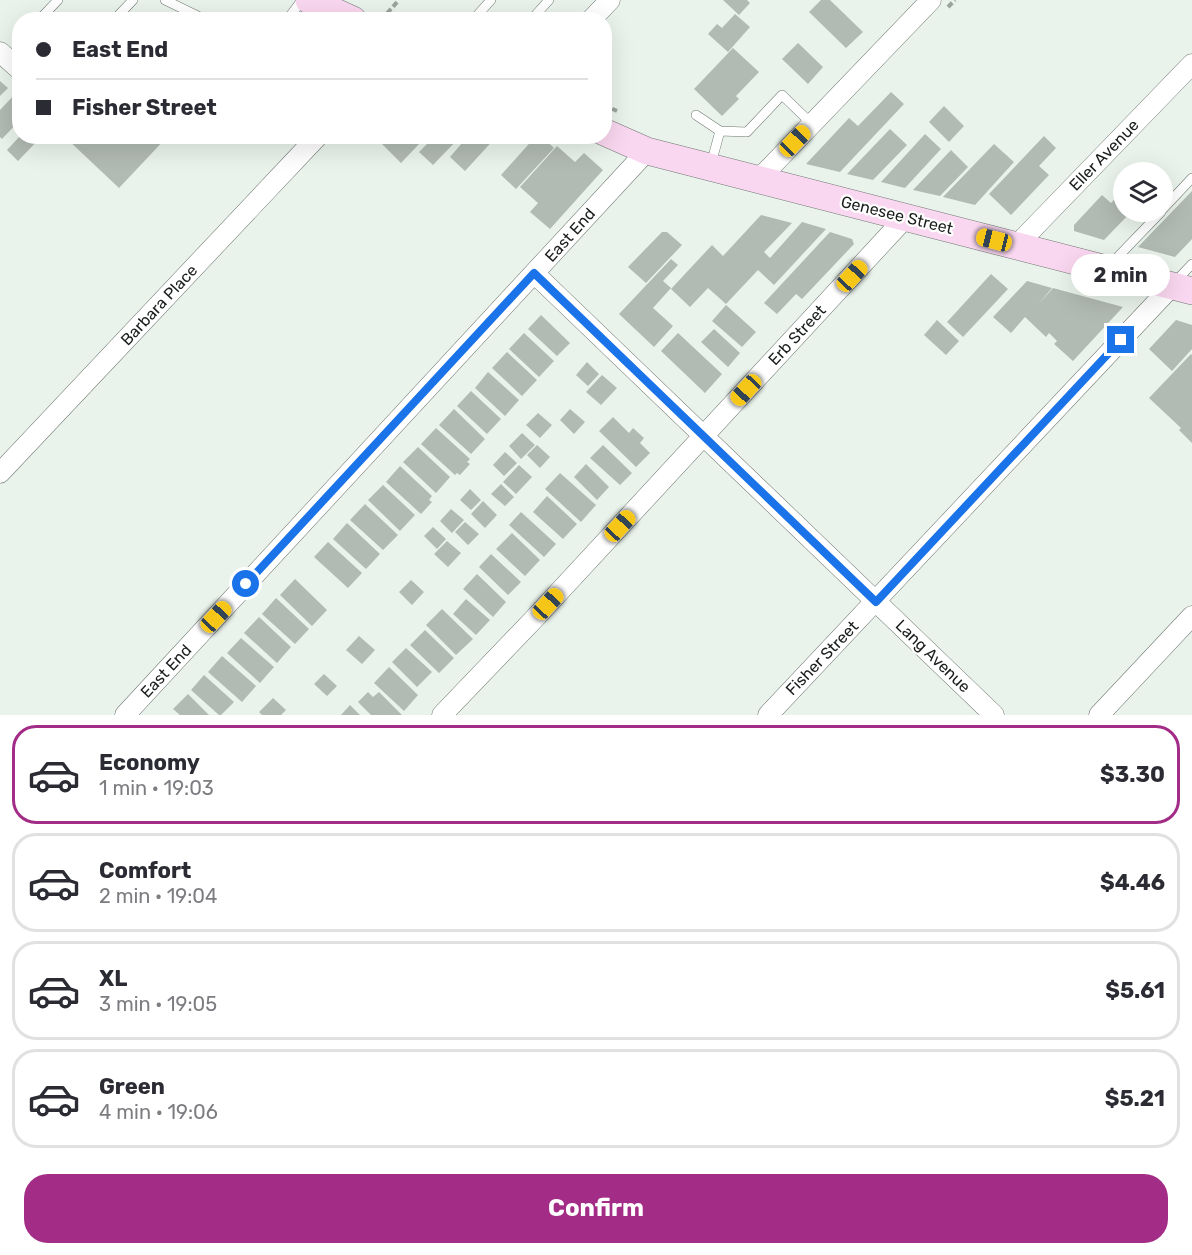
<!DOCTYPE html>
<html lang="en">
<head>
<meta charset="utf-8">
<style>
  body { margin:0; font-family:Rubik,sans-serif; background:#f2f2f3; color:#2b2b33; height:100vh; display:flex; flex-direction:column; font-size:22px; white-space:nowrap }
  * { box-sizing:border-box; margin:0 }
  p { font-size:20px; color:#7c7c81 }
  .icon { flex:none; width:33px; height:33px; fill:none; stroke:currentColor; stroke-width:2; stroke-linecap:round; stroke-linejoin:round }
  .map { position:relative; height:715px; overflow:hidden }
  .details { display:flex; flex-direction:column; background:#fff; flex:1 }
  .details>* { flex:none }
  .banner { position:absolute; left:12px; top:12px; width:600px; height:132px; border-radius:24px; box-shadow:0 6px 24px #0002; display:grid; align-content:center; height:132px; padding:0 24px; background:#fff }
  .buttons { position:absolute; left:1113px; top:162px; display:grid; gap:12px }
  .buttons a { display:grid; place-items:center; width:60px; height:60px; border-radius:50%; background:#fff; box-shadow:0 6px 24px #0002; font-size:30px }
  .end { position:absolute; width:27px; height:27px; margin:-14px; border:8px solid #1a73e8; background:#fff; box-shadow:0 0 0 3px #fff }
  .from { border-radius:50% }
  .bubble { position:absolute; height:42px; border-radius:21px; background:#fff; box-shadow:0 6px 24px #0002; font-size:20px; font-weight:700; line-height:42px; text-align:center }
  .car { position:absolute; width:18px; height:36px; margin:-18px -9px; border-radius:8px; box-shadow:0 0 4px 2px #0007; background:linear-gradient(#f5c518 24%,#345 0 40%,#f5c518 0 76%,#345 0 86%,#f5c518 0) }
  .banner b { display:flex; align-items:center; gap:21px; height:57px; font-size:22px }
  .banner b+b { border-top:2px solid #e1e1e2 }
  .banner i { width:15px; height:15px; background:#2b2b33 }
  ul { padding:10px 0 0; list-style:none }
  li { display:flex; align-items:center; gap:18px; height:99px; margin:0 12px 9px; padding:0 12px; border:3px solid #e1e1e2; border-radius:24px }
  li div { flex:1 }
  li b { display:block; font-size:22px }
  li em { font-style:normal; font-weight:700 }
  li.on { border-color:#a32d86 }
  li>.icon { width:54px; height:54px; stroke-width:1.5 }
  .cta { display:flex; gap:12px; margin-top:auto; padding:12px 24px }
  .cta a { flex:1; height:69px; border-radius:24px; background:#a32d86; color:#fff; font-size:24px; font-weight:700; line-height:69px; text-align:center }
  .map>svg:first-child { display:block }
  .building { fill:#b1bab3 }
  .lines { fill:none; stroke-linecap:round; stroke-linejoin:round }
  .lane-casing { stroke:#6f7771; stroke-width:10 }
  .street-casing { stroke:#6f7771; stroke-width:21 }
  .secondary-casing { stroke:#6f7771; stroke-width:28 }
  .path { stroke:#9ba39d; stroke-width:4; stroke-dasharray:6 3; stroke-linecap:butt }
  .lane { stroke:#fff; stroke-width:9 }
  .street { stroke:#fff; stroke-width:20 }
  .secondary { stroke:#fad7f0; stroke-width:27 }
  .route { stroke:#1a73e8; stroke-width:8 }
  .labels { text-anchor:middle; dominant-baseline:central; stroke-width:4.5; stroke-linejoin:round; paint-order:stroke }
  .street-label { font-size:16px; fill:#1a1e1b; stroke:#fff }
</style>
</head>
<body>
<div class="map">
<svg width="1192" height="715" viewBox="0 0 1192 715">
  <rect width="100%" height="100%" fill="#e9f3eb"/>
  <path class="building" d="M 723,0 L 747,0 L 750,3 L 739,15 Z
    M 821,0 L 830,0 L 863,32 L 846,48 L 809,12 Z
    M 735,14 L 750,27 L 728,52 L 708,34 L 717,24 L 722,28 Z
    M 798,43 L 823,67 L 808,84 L 782,59 Z
    M 733,48 L 759,72 L 736,96 L 739,99 L 722,116 L 694,89 Z
    M 0,81 L 8,88 L 0,96 Z
    M 891,92 L 904,104 L 840,172 L 806,164 L 849,118 L 858,126 Z
    M 15,94 L 20,98 L 20,120 L 2,139 L 0,137 L 0,110 Z
    M 944,106 L 964,126 L 949,142 L 929,122 Z
    M 890,129 L 907,145 L 873,180 L 847,174 Z
    M 925,134 L 941,149 L 905,188 L 881,182 Z
    M 20,136 L 42,136 L 18,161 L 7,150 Z
    M 68,136 L 168,136 L 119,188 L 66,138 Z
    M 374,136 L 412,136 L 420,143 L 401,163 Z
    M 435,136 L 461,136 L 433,165 L 419,152 Z
    M 468,136 L 497,136 L 465,171 L 450,157 Z
    M 536,136 L 541,136 L 554,148 L 516,189 L 501,175 Z
    M 1044,136 L 1056,148 L 1039,166 L 1049,175 L 1011,215 L 989,194 Z
    M 994,144 L 1014,162 L 975,205 L 943,197 Z
    M 557,146 L 575,162 L 584,153 L 603,170 L 550,229 L 530,212 L 538,203 L 520,187 Z
    M 951,150 L 968,167 L 940,196 L 913,190 Z
    M 1124,189 L 1124,212 L 1131,212 L 1104,240 L 1074,231 L 1074,225 L 1102,195 L 1111,203 Z
    M 1192,191 L 1192,239 L 1175,257 L 1138,247 Z
    M 761,215 L 792,223 L 764,252 L 770,258 L 802,222 L 826,229 L 774,285 L 758,270 L 726,304 L 708,288 L 690,307 L 671,289 L 712,245 L 723,256 Z
    M 662,232 L 667,232 L 682,245 L 646,283 L 628,267 Z
    M 830,232 L 852,239 L 854,244 L 802,299 L 796,294 L 777,314 L 764,303 Z
    M 671,259 L 678,265 L 663,281 L 671,288 L 653,308 L 673,326 L 654,347 L 619,314 Z
    M 991,274 L 1008,289 L 963,337 L 947,322 Z
    M 1027,281 L 1052,288 L 1037,306 L 1053,288 L 1123,307 L 1073,361 L 1054,344 L 1057,341 L 1049,333 L 1046,337 L 1025,317 L 1011,333 L 993,317 Z
    M 726,305 L 756,332 L 742,347 L 712,321 Z
    M 541,315 L 570,343 L 557,356 L 528,329 Z
    M 937,320 L 959,341 L 946,355 L 924,335 Z
    M 1176,320 L 1192,325 L 1192,349 L 1172,371 L 1149,349 Z
    M 714,329 L 740,353 L 728,367 L 701,342 Z
    M 524,333 L 554,361 L 539,377 L 509,349 Z
    M 678,333 L 722,374 L 705,393 L 661,351 Z
    M 507,352 L 537,380 L 522,396 L 492,368 Z
    M 1191,354 L 1192,355 L 1192,443 L 1179,430 L 1181,428 L 1149,398 Z
    M 587,362 L 599,374 L 588,386 L 576,375 Z
    M 488,372 L 519,400 L 505,416 L 475,388 Z
    M 602,375 L 617,388 L 601,405 L 586,392 Z
    M 471,391 L 501,419 L 487,434 L 457,406 Z
    M 454,409 L 485,439 L 471,454 L 439,425 Z
    M 570,409 L 585,422 L 574,434 L 560,420 Z
    M 538,413 L 552,425 L 540,438 L 526,425 Z
    M 613,417 L 629,433 L 633,428 L 644,438 L 640,443 L 650,453 L 636,467 L 599,431 Z
    M 436,428 L 470,459 L 467,462 L 470,464 L 460,475 L 457,473 L 455,475 L 421,444 Z
    M 522,433 L 535,445 L 521,459 L 509,446 Z
    M 537,445 L 550,457 L 540,468 L 527,455 Z
    M 603,445 L 632,473 L 620,485 L 590,458 Z
    M 418,447 L 450,477 L 436,493 L 403,462 Z
    M 505,452 L 517,463 L 504,476 L 493,465 Z
    M 586,464 L 609,487 L 597,500 L 574,477 Z
    M 519,465 L 532,477 L 516,494 L 503,482 Z
    M 400,466 L 432,496 L 429,500 L 432,502 L 421,514 L 386,482 Z
    M 560,473 L 596,505 L 581,522 L 545,489 Z
    M 501,484 L 514,497 L 505,506 L 491,494 Z
    M 383,485 L 415,515 L 400,531 L 368,500 Z
    M 470,489 L 481,500 L 471,510 L 460,500 Z
    M 547,496 L 577,524 L 563,539 L 533,512 Z
    M 483,501 L 497,515 L 485,528 L 471,514 Z
    M 365,504 L 398,535 L 383,550 L 350,520 Z
    M 451,509 L 464,520 L 452,533 L 440,521 Z
    M 521,512 L 556,544 L 544,557 L 509,525 Z
    M 465,522 L 479,534 L 468,545 L 455,532 Z
    M 347,523 L 380,554 L 366,569 L 333,539 Z
    M 433,527 L 446,539 L 437,549 L 424,536 Z
    M 512,533 L 540,560 L 525,576 L 496,549 Z
    M 447,541 L 461,553 L 448,567 L 434,554 Z
    M 328,542 L 362,573 L 348,588 L 314,557 Z
    M 491,554 L 521,582 L 508,595 L 479,567 Z
    M 477,574 L 506,602 L 493,617 L 463,589 Z
    M 295,579 L 327,610 L 312,626 L 280,595 Z
    M 411,580 L 424,592 L 412,605 L 399,592 Z
    M 276,598 L 309,629 L 295,644 L 262,614 Z
    M 466,599 L 490,620 L 476,635 L 453,614 Z
    M 442,609 L 473,639 L 456,655 L 426,625 Z
    M 259,617 L 291,647 L 277,663 L 244,633 Z
    M 425,630 L 454,658 L 439,673 L 410,645 Z
    M 359,636 L 375,650 L 362,664 L 346,650 Z
    M 241,638 L 274,667 L 260,683 L 227,653 Z
    M 406,648 L 432,672 L 417,687 L 392,662 Z
    M 222,656 L 256,686 L 242,702 L 208,672 Z
    M 389,667 L 418,695 L 404,711 L 374,683 Z
    M 324,674 L 337,686 L 327,696 L 314,684 Z
    M 204,675 L 234,702 L 221,715 L 219,715 L 191,690 Z
    M 368,692 L 373,697 L 379,692 L 402,715 L 371,715 L 358,702 Z
    M 188,694 L 209,715 L 180,715 L 173,709 Z
    M 273,698 L 286,710 L 281,715 L 262,715 L 259,712 Z
    M 350,705 L 360,715 L 341,715 Z"/>
  <g class="lines">
    <g class="lane-casing">
      <path id="lane" d="M 165,0 L 206,20
        M 39,20 L 58,0
        M 114,20 L 133,0
        M 287,20 L 302,0
        M 473,20 L 491,0
        M 531,20 L 549,0
        M 696,115 L 720,131 L 747,132 L 782,95 L 812,124
        M 711,164 L 720,131
        M 1162,210 L 1192,178
        M 1109,266 L 1161,212
        M 1175,282 L 1192,264"/>
    </g>
    <g class="street-casing">
      <path id="street" d="M 591,20 L 610,0
        M 0,52 L 20,70
        M 758,180 L 931,0
        M 1016,246 L 1192,64
        M 534,273 L 994,715
        M 0,473 L 318,136
        M 125,715 L 647,151
        M 442,715 L 534,619 L 906,217
        M 768,715 L 1172,286
        M 1099,715 L 1192,616"/>
    </g>
    <g class="secondary-casing">
      <path id="secondary" d="M 309,0 L 353,20
        M 604,132 L 647,151 L 1192,291"/>
    </g>
    <path class="path" d="M 948,7 L 955,0
      M 381,20 L 399,0
      M 604,105 L 617,111"/>
    <use href="#lane" class="lane"/>
    <use href="#street" class="street"/>
    <use href="#secondary" class="secondary"/>
  </g>
  <g class="lines">
    <path class="route" d="M 246,584 L 534,273 L 876,602 L 1121,340"/>
  </g>
  <g class="labels">
    <g class="street-label">
      <text transform="translate(1104 155) rotate(-46)">Eller Avenue</text>
      <text transform="translate(897 215) rotate(14)">Genesee Street</text>
      <text transform="translate(570 235) rotate(-48)">East End</text>
      <text transform="translate(159 305) rotate(-47)">Barbara Place</text>
      <text transform="translate(797 335) rotate(-47)">Erb Street</text>
      <text transform="translate(933 656) rotate(44)">Lang Avenue</text>
      <text transform="translate(822 658) rotate(-46)">Fisher Street</text>
      <text transform="translate(166 671) rotate(-47)">East End</text>
    </g>
  </g>
</svg>
<div class="buttons">
<a><svg class="icon" aria-label="layers" viewBox="0 0 24 24"><path d="M12 4l9 5-9 5-9-5zM3 14l9 5 9-5"/></svg></a>
</div>
<i class="end from" style="left:246px;top:584px"></i>
<i class="end" style="left:1121px;top:340px"></i>
<div class="bubble" style="left:1071px;top:254px;width:99px">2 min</div>
<i class="car" style="left:795px;top:141px;rotate:44deg"></i>
<i class="car" style="left:994px;top:240px;rotate:284deg"></i>
<i class="car" style="left:852px;top:276px;rotate:43deg"></i>
<i class="car" style="left:746px;top:390px;rotate:223deg"></i>
<i class="car" style="left:620px;top:526px;rotate:43deg"></i>
<i class="car" style="left:548px;top:604px;rotate:43deg"></i>
<i class="car" style="left:216px;top:617px;rotate:43deg"></i>
<div class="banner">
<b><i class="from"></i>East End</b>
<b><i></i>Fisher Street</b>
</div>
</div>
<section class="details">
<ul>
<li class="on"><svg class="icon" aria-label="car" viewBox="0 0 24 24"><path d="M5 17H2v-5l4-1 3-4h7l3 4 3 1v5h-3M9 17h6M6 11h13"/><circle cx="7" cy="17" r="2"/><circle cx="17" cy="17" r="2"/></svg><div><b>Economy</b><p>1 min · 19:03</p></div><em>$3.30</em></li>
<li><svg class="icon" aria-label="car" viewBox="0 0 24 24"><path d="M5 17H2v-5l4-1 3-4h7l3 4 3 1v5h-3M9 17h6M6 11h13"/><circle cx="7" cy="17" r="2"/><circle cx="17" cy="17" r="2"/></svg><div><b>Comfort</b><p>2 min · 19:04</p></div><em>$4.46</em></li>
<li><svg class="icon" aria-label="car" viewBox="0 0 24 24"><path d="M5 17H2v-5l4-1 3-4h7l3 4 3 1v5h-3M9 17h6M6 11h13"/><circle cx="7" cy="17" r="2"/><circle cx="17" cy="17" r="2"/></svg><div><b>XL</b><p>3 min · 19:05</p></div><em>$5.61</em></li>
<li><svg class="icon" aria-label="car" viewBox="0 0 24 24"><path d="M5 17H2v-5l4-1 3-4h7l3 4 3 1v5h-3M9 17h6M6 11h13"/><circle cx="7" cy="17" r="2"/><circle cx="17" cy="17" r="2"/></svg><div><b>Green</b><p>4 min · 19:06</p></div><em>$5.21</em></li>
</ul>
<div class="cta"><a>Confirm</a></div>
</section>
</body>
</html>
